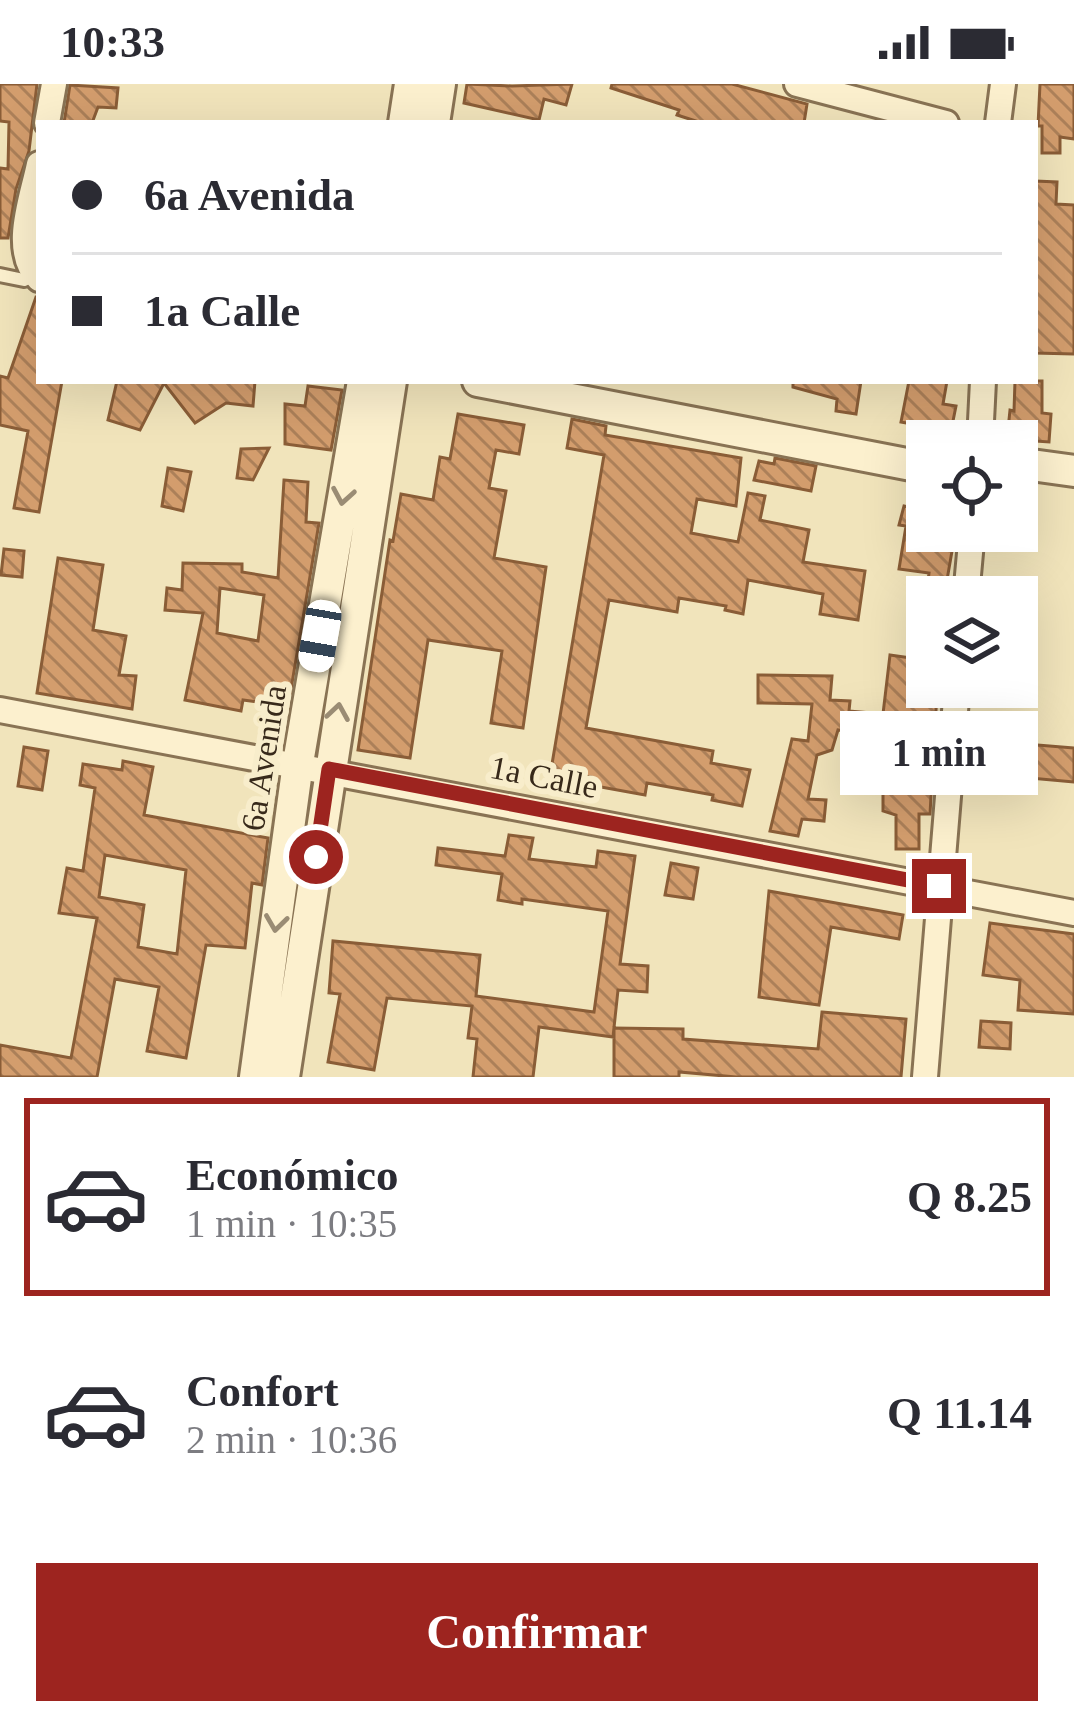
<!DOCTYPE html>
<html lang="es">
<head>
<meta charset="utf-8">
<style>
  body { margin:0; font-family:"Times New Roman",serif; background:#f2f2f3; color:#2b2b33; height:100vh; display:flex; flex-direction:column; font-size:45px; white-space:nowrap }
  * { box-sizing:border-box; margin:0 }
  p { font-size:39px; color:#7c7c81 }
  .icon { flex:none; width:66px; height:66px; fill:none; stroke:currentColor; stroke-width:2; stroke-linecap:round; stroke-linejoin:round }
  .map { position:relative; height:993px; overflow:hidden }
  .sheet { display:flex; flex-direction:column; background:#fff; flex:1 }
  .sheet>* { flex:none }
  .banner { position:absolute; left:36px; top:36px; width:1002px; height:264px; border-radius:0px; box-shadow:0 12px 48px #0002; display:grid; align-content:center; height:264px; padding:0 36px; background:#fff }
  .tools { position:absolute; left:906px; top:336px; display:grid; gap:24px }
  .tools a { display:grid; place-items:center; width:132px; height:132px; border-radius:0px; background:#fff; box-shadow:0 12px 48px #0002; font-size:60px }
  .end { position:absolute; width:54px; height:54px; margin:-27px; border:15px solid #9d241f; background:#fff; box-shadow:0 0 0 6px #fff }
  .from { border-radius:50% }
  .bubble { position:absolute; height:84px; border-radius:0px; background:#fff; box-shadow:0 12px 48px #0002; font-size:39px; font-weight:700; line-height:84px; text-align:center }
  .car { position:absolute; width:36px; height:72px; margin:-36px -18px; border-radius:15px; box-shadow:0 0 9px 3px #0007; background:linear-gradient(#fff 24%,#345 0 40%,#fff 0 76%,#345 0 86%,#fff 0) }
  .banner b { display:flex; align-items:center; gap:42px; height:114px; font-size:45px }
  .banner b+b { border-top:3px solid #e1e1e2 }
  .banner i { width:30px; height:30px; background:#2b2b33 }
  ul { padding:21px 0 0; list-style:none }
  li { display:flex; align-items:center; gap:36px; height:198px; margin:0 24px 18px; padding:0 12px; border:6px solid transparent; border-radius:0px }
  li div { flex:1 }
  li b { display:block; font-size:45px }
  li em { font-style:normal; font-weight:700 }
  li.selected { border-color:#9d241f }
  li>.icon { width:108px; height:108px; stroke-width:1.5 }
  .cta { display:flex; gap:24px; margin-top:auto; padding:24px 36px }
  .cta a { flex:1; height:138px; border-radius:0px; background:#9d241f; color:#fff; font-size:48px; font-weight:700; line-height:138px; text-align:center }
  .status { display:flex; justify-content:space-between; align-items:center; height:84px; padding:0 60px; background:#fff; direction:ltr }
  .status svg { height:33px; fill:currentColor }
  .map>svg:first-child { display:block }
  .building { fill:url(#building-back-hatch); stroke:#8a5d37; stroke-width:3; fill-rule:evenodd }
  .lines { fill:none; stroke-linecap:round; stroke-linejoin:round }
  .service-casing { stroke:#897354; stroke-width:18 }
  .minor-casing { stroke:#897354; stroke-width:30 }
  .tertiary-casing { stroke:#897354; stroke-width:36 }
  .service { stroke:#fcf0ce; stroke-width:12 }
  .minor { stroke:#fcf0ce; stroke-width:24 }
  .tertiary { stroke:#fcf0ce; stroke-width:30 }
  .oneway { stroke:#9a8c74 }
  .route { stroke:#9d241f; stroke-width:15 }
  .labels { text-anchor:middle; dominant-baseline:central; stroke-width:12; stroke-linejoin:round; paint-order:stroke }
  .street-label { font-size:33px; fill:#37291a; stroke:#f8edcb }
</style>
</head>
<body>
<div class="status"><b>10:33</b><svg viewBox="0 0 49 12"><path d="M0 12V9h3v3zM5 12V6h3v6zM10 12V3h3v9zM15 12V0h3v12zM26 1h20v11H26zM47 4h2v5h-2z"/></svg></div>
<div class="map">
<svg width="1074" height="993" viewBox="0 0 1074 993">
  <defs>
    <pattern id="building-back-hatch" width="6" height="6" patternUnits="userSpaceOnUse" patternTransform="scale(3)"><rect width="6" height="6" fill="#d39d6d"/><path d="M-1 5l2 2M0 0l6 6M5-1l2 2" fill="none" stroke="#ac8059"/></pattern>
  </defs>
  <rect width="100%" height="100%" fill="#f1e4bb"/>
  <path class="building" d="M 0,0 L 37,0 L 29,67 L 16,105 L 8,154 L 0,154 L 0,84 L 8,85 L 9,38 L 0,37 Z
    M 467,0 L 512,2 L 572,0 L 566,21 L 544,15 L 539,36 L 464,19 Z
    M 612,0 L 732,0 L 807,20 L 804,39 L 702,39 L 677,31 L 679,26 L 611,4 Z
    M 1040,0 L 1074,0 L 1074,55 L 1060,53 L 1060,69 L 1042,69 L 1042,42 L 1038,42 Z
    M 70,1 L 118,4 L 116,24 L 98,23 L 92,39 L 64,39 Z
    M 1035,97 L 1057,98 L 1056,120 L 1074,121 L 1074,270 L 1035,269 Z
    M 36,213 L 39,213 L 39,297 L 62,297 L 39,428 L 14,424 L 28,347 L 0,341 L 0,292 L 8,294 Z
    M 117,297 L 255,297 L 253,322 L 226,319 L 195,339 L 164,299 L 140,346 L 108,336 Z
    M 793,297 L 861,297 L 856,330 L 836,327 L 837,315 L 793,303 Z
    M 909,297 L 947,297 L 943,320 L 956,322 L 951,347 L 901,338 Z
    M 1015,297 L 1042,297 L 1042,329 L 1051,330 L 1049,358 L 1007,355 L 1010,326 L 1014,327 Z
    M 308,302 L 342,306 L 331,366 L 285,360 L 285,320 L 305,322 Z
    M 458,330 L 524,341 L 519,370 L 496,366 L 489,404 L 506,407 L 494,474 L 546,483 L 523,644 L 491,639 L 502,567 L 428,556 L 410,674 L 358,666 L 390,456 L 393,457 L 401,410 L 433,416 L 440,373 L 450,375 Z
    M 572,335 L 606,342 L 605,351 L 741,374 L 736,422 L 697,415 L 691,449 L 738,458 L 748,409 L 765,412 L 760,436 L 809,446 L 803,478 L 865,487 L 858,536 L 820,530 L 823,510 L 748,496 L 743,530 L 725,526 L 726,522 L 679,514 L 677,528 L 609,516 L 586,644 L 713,667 L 711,679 L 750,686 L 742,722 L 712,716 L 713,711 L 647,699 L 645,711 L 590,701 L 591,693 L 551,686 L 604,371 L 567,364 Z
    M 269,364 L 253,396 L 237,394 L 241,365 Z
    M 775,374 L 816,382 L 811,407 L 754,396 L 759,377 L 774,380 Z
    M 168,384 L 191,388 L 183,427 L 162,422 Z
    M 284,396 L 308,398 L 306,438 L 319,439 L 290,611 L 273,609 L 272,620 L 243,616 L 241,627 L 185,616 L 203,529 L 165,526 L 167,504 L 182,506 L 183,479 L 242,480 L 242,488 L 278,494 ZM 220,504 L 264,511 L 258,557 L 217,549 Z
    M 904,422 L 927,428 L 927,447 L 947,447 L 943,466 L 952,467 L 947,496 L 951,497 L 950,513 L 926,513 L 929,489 L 899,485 L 906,442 L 899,441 Z
    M 4,465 L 24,467 L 22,493 L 1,491 Z
    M 58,474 L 103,481 L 93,546 L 126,552 L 119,591 L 136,592 L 132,625 L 37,609 Z
    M 890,571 L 925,576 L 921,607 L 937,609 L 930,730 L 919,730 L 919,765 L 896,765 L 896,731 L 883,727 L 883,687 L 878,686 L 883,652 L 838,646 L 832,666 L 817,671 L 808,715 L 826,716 L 824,737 L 802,735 L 798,752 L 770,747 L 792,655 L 808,657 L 812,620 L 758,619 L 758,591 L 832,592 L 830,616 L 850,617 L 849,627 L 883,630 Z
    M 1001,658 L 1074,664 L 1074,698 L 998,691 Z
    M 24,663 L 48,667 L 42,706 L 18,702 Z
    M 123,677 L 153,683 L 144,731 L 268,754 L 262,801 L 252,799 L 245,864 L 206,861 L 186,974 L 147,967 L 159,903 L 115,895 L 97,993 L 0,993 L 0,961 L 71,974 L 97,834 L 59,829 L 67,784 L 83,787 L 95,704 L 80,701 L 83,680 L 122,686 ZM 105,771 L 186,786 L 177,870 L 138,863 L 144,821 L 99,813 Z
    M 509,751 L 533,754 L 529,775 L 596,783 L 598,767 L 635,772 L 620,880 L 648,882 L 647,908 L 618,906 L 613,953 L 539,943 L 533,993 L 473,993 L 477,955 L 468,954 L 472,922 L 387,914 L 374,986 L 328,978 L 340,910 L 329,909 L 333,857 L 480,871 L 476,912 L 594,928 L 608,827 L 522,815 L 522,820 L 498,816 L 502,790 L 436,781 L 438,764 L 505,772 Z
    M 671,779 L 698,784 L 693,815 L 665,811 Z
    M 769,807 L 903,831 L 899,855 L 831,843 L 819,921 L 759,913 Z
    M 990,839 L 1074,850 L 1074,930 L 1018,926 L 1020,896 L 983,891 Z
    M 822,928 L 906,935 L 901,993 L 736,993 L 679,988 L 679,993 L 614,993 L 614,944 L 683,945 L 683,955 L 818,965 Z
    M 981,937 L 1011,939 L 1010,965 L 979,963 Z"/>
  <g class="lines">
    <g class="service-casing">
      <path id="service" d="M 0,191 L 24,196 L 35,191"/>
    </g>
    <g class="minor-casing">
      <path id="minor" d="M 797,0 L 946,39
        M 47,39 L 54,0
        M 998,39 L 1003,0
        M 39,80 C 32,115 11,166 39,195
        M 980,357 L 983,297
        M 966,513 L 972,447
        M 0,626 L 1074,829
        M 925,993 L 957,603"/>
    </g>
    <g class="tertiary-casing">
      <path id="tertiary" d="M 404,39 L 410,0
        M 434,39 L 440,0
        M 478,297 L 927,384
        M 1017,379 L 1074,387
        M 255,993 L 298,679 L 363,297
        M 284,993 L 391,297"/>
    </g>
    <use href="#service" class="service"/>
    <use href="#minor" class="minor"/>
    <use href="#tertiary" class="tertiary"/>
  </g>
  <defs><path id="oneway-chevron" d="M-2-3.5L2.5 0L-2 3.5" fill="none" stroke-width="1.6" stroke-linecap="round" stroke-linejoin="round" transform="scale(3)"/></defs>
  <g class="oneway">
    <use href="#oneway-chevron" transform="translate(343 412) rotate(100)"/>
    <use href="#oneway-chevron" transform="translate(338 628) rotate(-81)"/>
    <use href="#oneway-chevron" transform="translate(276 839) rotate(98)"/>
  </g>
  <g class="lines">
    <path class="route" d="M 316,773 L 329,685 L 939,802"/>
  </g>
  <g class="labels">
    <g class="street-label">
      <text transform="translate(264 674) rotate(-81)">6a Avenida</text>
      <text transform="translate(544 693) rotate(11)">1a Calle</text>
    </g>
  </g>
</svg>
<div class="tools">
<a><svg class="icon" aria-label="locate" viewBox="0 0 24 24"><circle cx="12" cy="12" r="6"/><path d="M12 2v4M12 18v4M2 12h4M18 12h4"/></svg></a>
<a><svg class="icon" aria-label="layers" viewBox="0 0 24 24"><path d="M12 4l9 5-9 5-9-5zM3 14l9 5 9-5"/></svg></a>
</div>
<i class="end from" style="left:316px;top:773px"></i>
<i class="end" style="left:939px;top:802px"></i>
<div class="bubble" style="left:840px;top:627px;width:198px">1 min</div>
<i class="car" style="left:320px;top:552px;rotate:190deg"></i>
<div class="banner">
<b><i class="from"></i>6a Avenida</b>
<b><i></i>1a Calle</b>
</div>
</div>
<section class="sheet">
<ul>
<li class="selected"><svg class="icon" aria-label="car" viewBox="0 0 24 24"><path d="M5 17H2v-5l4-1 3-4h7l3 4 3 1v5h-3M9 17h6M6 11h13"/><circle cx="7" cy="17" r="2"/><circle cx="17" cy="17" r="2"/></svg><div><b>Económico</b><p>1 min · 10:35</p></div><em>Q 8.25</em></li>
<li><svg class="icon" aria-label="car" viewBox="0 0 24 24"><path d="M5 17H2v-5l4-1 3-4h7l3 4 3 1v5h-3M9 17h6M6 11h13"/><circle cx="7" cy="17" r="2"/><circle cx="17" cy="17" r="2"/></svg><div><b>Confort</b><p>2 min · 10:36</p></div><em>Q 11.14</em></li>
</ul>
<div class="cta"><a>Confirmar</a></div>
</section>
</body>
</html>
